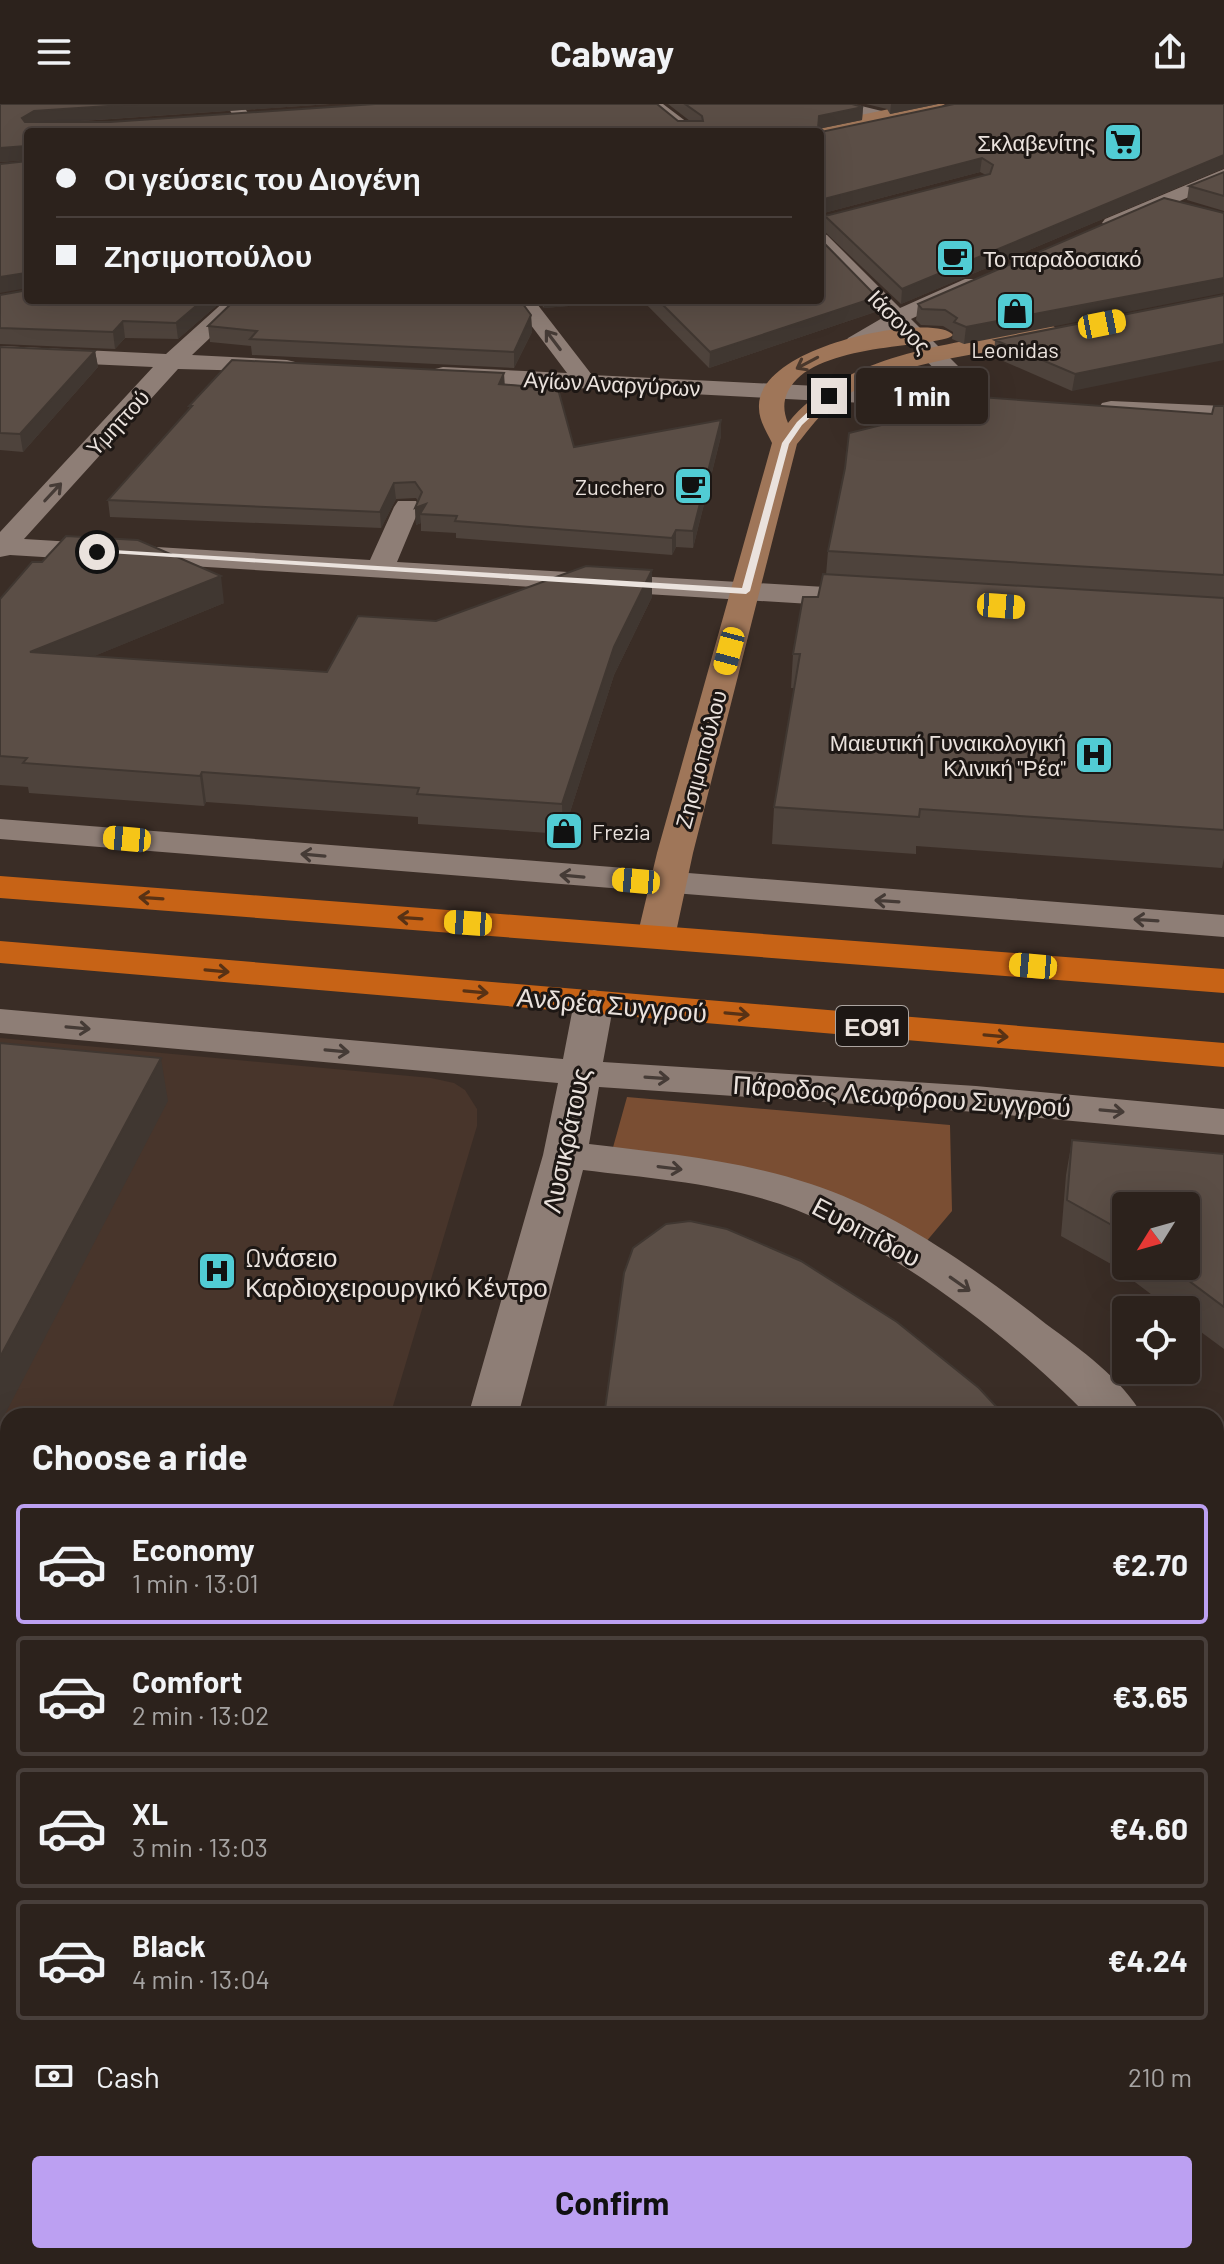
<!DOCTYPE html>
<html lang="en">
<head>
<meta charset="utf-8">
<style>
  body { margin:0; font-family:Barlow,sans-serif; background:#342a25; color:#f1f3f6; height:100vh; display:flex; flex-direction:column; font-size:30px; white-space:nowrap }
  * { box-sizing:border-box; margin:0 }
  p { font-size:26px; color:#a6a4a3 }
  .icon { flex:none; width:44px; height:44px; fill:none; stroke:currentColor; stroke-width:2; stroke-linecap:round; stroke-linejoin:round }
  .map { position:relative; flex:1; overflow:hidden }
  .sheet { position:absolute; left:0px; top:1304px; width:1224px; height:856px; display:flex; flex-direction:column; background:#2c221c; border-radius:24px 24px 0 0; box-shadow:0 8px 32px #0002,0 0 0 2px #483f3b }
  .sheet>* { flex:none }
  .hud { position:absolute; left:24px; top:24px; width:800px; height:176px; border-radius:8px; box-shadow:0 8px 32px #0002,0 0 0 2px #483f3b; display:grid; align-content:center; height:176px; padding:0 32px; background:#2c221c }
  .needle { width:52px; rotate:233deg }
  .fabs { position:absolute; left:1112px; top:1088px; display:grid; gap:16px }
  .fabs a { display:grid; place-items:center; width:88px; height:88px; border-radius:8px; background:#2c221c; box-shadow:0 8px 32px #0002,0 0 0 2px #483f3b; font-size:40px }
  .end { position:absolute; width:36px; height:36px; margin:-18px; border:10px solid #eae2dd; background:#111; box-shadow:0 0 0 4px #111 }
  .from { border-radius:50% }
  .bubble { position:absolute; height:56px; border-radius:8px; background:#2c221c; box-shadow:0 8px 32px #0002,0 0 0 2px #483f3b; font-size:26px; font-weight:700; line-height:56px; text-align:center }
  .car { position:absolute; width:24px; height:48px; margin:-24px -12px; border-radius:10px; box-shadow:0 0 6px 2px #0007; background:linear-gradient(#f5c518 24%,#345 0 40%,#f5c518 0 76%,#345 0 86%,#f5c518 0) }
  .hud b { display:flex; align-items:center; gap:28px; height:76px; font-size:30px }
  .hud b+b { border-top:2px solid #483f3b }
  .hud i { width:20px; height:20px; background:#f1f3f6 }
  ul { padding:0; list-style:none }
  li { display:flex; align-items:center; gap:24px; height:120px; margin:0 16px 12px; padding:0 16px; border:4px solid #483f3b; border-radius:8px }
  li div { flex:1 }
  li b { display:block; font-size:30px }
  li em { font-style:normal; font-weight:700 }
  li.selected { border-color:#bca0f2 }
  li>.icon { width:72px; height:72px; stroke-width:1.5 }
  h2 { padding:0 32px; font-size:36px; line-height:96px }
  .pay { display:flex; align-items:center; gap:20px; height:88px; padding:0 32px; font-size:30px }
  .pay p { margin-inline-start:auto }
  .primary-button { display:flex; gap:16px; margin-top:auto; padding:16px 32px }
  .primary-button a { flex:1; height:92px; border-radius:8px; background:#bca0f2; color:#111; font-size:32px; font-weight:700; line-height:92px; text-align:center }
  header { display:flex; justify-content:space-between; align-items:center; height:104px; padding:0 32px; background:#2c221c; font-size:36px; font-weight:700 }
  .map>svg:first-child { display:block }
  .built { fill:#48352b }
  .green { fill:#7a4e33 }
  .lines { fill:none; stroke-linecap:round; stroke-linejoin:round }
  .street { fill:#8e7e76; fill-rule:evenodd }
  .secondary { fill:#9f7659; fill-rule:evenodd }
  .highway { fill:#c76316; fill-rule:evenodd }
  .wall { fill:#4e433c; fill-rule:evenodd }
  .shaded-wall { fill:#403731 }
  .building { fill:#5b4e46; stroke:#403731; stroke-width:2 }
  .oneway { stroke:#453b36 }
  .oneway2 { stroke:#4a382c }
  .oneway3 { stroke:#583215 }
  .route { fill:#eae2dd }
  .labels { text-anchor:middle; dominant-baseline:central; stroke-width:6; stroke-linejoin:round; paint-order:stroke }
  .far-poi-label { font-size:22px; fill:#eae2dd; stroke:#1d1714; text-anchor:end }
  .far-street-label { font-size:22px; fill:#eae2dd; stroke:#1d1714 }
  .shield { fill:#1d1714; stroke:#aca5a1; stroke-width:2 }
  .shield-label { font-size:24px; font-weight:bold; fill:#eae2dd }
  .street-label { font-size:26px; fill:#eae2dd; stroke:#1d1714 }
  .poi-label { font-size:26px; fill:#eae2dd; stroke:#1d1714; text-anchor:start }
</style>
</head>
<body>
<header><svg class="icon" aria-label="menu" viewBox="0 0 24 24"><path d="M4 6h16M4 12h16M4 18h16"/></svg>Cabway<svg class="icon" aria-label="share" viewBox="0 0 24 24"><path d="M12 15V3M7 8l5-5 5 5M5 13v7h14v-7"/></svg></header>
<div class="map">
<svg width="1224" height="2160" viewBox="0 0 1224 2160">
  <rect width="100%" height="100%" fill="#3a2d26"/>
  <path class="built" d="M 0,934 L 431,974 L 454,979 L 465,986 L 477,1005 L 477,1022 L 390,1312 L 8,1312 L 8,1457 L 0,1456 Z"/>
  <path class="green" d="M 627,993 L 950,1021 L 952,1107 L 925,1139 L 612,1047 Z
    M 0,1650 L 8,1651 L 8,2152 L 199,2152 L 197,2160 L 0,2160 Z"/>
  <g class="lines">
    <path class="street" d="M 226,0 L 242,0 L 261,28 L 243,28 Z
      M 644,0 L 663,0 L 700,28 L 680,28 Z
      M 825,0 L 853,0 L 886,8 L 888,12 L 880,17 L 827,4 Z
      M 1224,65 L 1224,78 L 1119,123 L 1112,125 L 1102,119 L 1105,115 Z
      M 820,129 L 827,131 L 900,204 L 965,175 L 979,175 L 983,179 L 979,183 L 911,215 L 989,293 L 992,298 L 989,303 L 980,305 L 443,277 L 435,275 L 431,270 L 435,265 L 443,263 L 567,269 L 512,196 L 534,196 L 592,271 L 958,289 L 895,225 L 864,244 L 848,244 L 845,239 L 848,234 L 884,213 L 820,147 Z
      M 226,196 L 250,196 L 192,251 L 287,256 L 295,258 L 299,263 L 295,268 L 178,265 L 24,435 L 370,456 L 394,403 L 398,397 L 416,397 L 420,403 L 397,458 L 876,486 L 886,489 L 891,495 L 886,501 L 876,504 L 10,451 L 0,453 L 0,428 L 153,263 L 0,256 L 0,242 L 166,250 Z
      M 1111,297 L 1224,302 L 1224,316 L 1102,309 L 1099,304 L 1102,299 Z
      M 0,715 L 1224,811 L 1224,833 L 0,735 Z
      M 594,886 L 608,890 L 614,898 L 603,958 L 976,982 L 1224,1005 L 1224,1031 L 976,1008 L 599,983 L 589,1040 C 663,1049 739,1056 811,1080 C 896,1108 976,1165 1046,1220 C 1080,1245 1122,1275 1143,1312 L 1088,1312 C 1013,1234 883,1135 780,1100 C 717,1079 648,1074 583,1066 L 518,1312 L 468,1312 L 543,1051 L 558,979 L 0,929 L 0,905 L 563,955 L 574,898 L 580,890 Z
      M 1216,1405 L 1224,1408 L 1224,1455 L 1216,1453 Z
      M 0,1492 L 8,1493 L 8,1537 L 0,1536 Z
      M 0,1543 L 8,1544 L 8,1590 L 0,1589 Z
      M 1216,1657 L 1224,1658 L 1224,1750 L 1216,1749 Z
      M 271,2152 L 343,2152 L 341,2160 L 269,2160 Z"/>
    <path class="secondary" d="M 913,0 L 945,0 L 937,5 L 820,30 L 795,28 L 804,23 Z
      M 1053,222 L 1064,229 L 1061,234 C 987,252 899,252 835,299 C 820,309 809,326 797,340 L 693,749 L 675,833 L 669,841 L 656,844 L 643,841 L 637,833 L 657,749 L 772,339 C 767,328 759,317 759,304 C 755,240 936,208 953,231 C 944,243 834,238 797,275 C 784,288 781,303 788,319 C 849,245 964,239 1053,222 Z"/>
    <path class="highway" d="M 0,772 L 1224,865 L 1224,889 L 0,794 Z
      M 0,837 L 1224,939 L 1224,963 L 0,859 Z"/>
  </g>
  <path class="wall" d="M 0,0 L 330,0 L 68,18 L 110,18 L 375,0 L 657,0 L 678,17 L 690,17 L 668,0 L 852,0 L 863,3 L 862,16 L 818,25 L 821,28 L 954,0 L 1224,0 L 1224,64 L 901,200 L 824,127 L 825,112 L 986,71 L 980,68 L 820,110 L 820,28 L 28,28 L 28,56 L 0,58 Z
    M 866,0 L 938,0 L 890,10 L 887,5 Z
    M 1224,68 L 1224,107 L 1187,96 L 1189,82 Z
    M 1224,109 L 964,240 L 952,235 L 953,228 L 943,222 L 921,221 L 916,216 L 918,200 Z
    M 0,191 L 223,196 L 178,235 L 125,234 L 115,245 L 0,240 Z
    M 1224,191 L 1072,287 L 994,253 L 995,236 Z
    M 877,193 L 875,208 L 709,264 L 642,196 L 544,204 L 537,196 L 820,196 Z
    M 531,211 L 532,228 L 514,264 L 252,251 L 251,242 L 210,238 L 208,222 Z
    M 0,243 L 95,247 L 98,263 L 23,348 L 0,346 Z
    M 505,280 L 574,343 L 721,332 L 693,444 L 676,443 L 672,451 L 456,434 L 456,429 L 421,427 L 421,419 L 416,421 L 415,404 L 418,397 L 416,394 L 396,395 L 381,424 L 110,413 L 108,396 L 190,305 L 189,302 Z
    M 1224,302 L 1224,754 L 1222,764 L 916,742 L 916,750 L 772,740 L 774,703 L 794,584 L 791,584 L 793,550 L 818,493 L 826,471 L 828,447 L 1212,310 Z
    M 652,493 L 614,571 L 563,730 L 418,720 L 418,713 L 206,698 L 204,702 L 29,689 L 28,683 L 0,681 L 0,495 L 224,499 L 94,552 L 327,568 L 436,517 Z
    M 1072,1036 L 1224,1050 L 1224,1245 L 1186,1217 L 1186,1206 L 1172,1206 L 1111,1160 L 1061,1132 L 1066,1071 ZM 1126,1102 L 1186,1162 L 1126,1162 Z
    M 1074,2152 L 1216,2152 L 1224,2160 L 1074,2160 Z"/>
  <path class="shaded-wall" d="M 138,0 L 330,0 L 36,20 L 24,27 L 22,14 L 34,7 Z
    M 891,0 L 938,0 L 890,10 Z
    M 863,3 L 862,16 L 818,25 L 818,28 L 819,12 Z
    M 26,42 L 28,56 L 0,58 L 0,44 Z
    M 1224,51 L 1224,64 L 901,200 L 902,185 Z
    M 982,54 L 980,68 L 820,110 L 820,96 Z
    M 25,169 L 27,184 L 0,189 L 0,173 Z
    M 1224,174 L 1224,189 L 964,240 L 966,223 Z
    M 877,193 L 875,208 L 709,264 L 710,248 Z
    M 203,196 L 223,196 L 178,235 L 176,219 Z
    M 544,196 L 642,196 L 544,204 Z
    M 531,211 L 532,228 L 514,264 L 514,248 Z
    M 123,217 L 125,234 L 115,245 L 113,228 Z
    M 1224,240 L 1224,256 L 1072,287 L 1075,270 Z
    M 95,247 L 98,263 L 23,348 L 20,330 Z
    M 504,269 L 505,284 L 499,280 Z
    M 721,316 L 721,332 L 693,444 L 693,427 Z
    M 394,379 L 396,395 L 381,424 L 380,408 Z
    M 426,400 L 420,410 L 421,419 L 416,421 L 415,404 Z
    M 676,426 L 676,443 L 672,451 L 672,434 Z
    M 652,466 L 652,493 L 614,571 L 563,730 L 562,700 L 614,543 Z
    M 221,472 L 224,499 L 36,576 L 30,548 Z
    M 202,668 L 206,698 L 204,702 L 200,672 Z
    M 161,954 L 168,997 L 0,1320 L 0,1253 Z"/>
  <path class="building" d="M 0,0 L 138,0 L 34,7 L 22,14 L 25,18 L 110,18 L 375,0 L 657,0 L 678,17 L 703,17 L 702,12 L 685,0 L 852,0 L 863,3 L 819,12 L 818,25 L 821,28 L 954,0 L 1224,0 L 1224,51 L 902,185 L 825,112 L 990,70 L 993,61 L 982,54 L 820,96 L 820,97 L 820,28 L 28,28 L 28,45 L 26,42 L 0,44 Z
    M 28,57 L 28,177 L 25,169 L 0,173 L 0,60 Z
    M 1224,68 L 1224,92 L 1189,82 Z
    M 1164,94 L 1224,109 L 1224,174 L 966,223 L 954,218 L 957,214 L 945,206 L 922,205 L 918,200 Z
    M 820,135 L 877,193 L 710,248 L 658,196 L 820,196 Z
    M 28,186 L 28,196 L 203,196 L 176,219 L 123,217 L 113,228 L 0,224 L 0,191 Z
    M 1224,191 L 1224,240 L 1075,270 L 995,236 Z
    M 235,196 L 520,196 L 531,211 L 514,248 L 250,235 L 257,227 L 208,222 Z
    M 0,243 L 95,247 L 20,330 L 0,329 Z
    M 232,256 L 504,269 L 499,280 L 558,285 L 574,343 L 721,316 L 693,427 L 676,426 L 672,434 L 455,417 L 457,412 L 420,410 L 426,400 L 415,404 L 422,388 L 415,378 L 394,379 L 380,408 L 108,396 L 192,302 L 189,302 Z
    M 911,288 L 1212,310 L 1214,302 L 1224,302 L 1224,471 L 828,447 L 845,364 L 849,329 L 898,317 Z
    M 66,432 L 138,436 L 221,472 L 30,548 L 327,568 L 358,512 L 436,517 L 586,462 L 652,466 L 614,543 L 562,700 L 417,690 L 419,684 L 202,668 L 200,672 L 23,659 L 27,654 L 0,652 L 0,495 L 32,458 L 42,458 Z
    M 823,470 L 1224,494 L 1224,726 L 920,705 L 919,713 L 774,703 L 800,550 L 793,550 L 803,493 L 818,493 Z
    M 0,939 L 161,954 L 0,1253 Z
    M 1072,1036 L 1224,1050 L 1224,1203 L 1169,1162 L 1186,1162 L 1186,1102 L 1126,1102 L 1126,1131 L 1117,1124 L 1067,1096 Z
    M 690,1117 L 727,1125 L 801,1157 L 897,1218 L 979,1284 L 1005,1312 L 604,1312 L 624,1169 L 633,1144 L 666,1120 Z
    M 1216,1816 L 1224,1817 L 1224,2160 L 1086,2160 L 1086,2152 L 1216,2152 Z
    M 456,2152 L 655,2152 L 654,2160 L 454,2160 Z"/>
  <defs><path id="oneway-shaft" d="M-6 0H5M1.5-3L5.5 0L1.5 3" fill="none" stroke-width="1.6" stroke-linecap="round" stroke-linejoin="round" transform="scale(2)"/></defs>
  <g class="oneway">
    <use href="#oneway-shaft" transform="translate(553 236) rotate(-127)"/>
    <use href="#oneway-shaft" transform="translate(53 388) rotate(-47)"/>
    <use href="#oneway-shaft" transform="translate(313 751) rotate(-175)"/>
    <use href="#oneway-shaft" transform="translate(572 772) rotate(-175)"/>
    <use href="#oneway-shaft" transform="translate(887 797) rotate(-176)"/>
    <use href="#oneway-shaft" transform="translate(1146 816) rotate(-176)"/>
    <use href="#oneway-shaft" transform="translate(78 924) rotate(5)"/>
    <use href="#oneway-shaft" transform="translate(337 947) rotate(5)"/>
    <use href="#oneway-shaft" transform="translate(657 974) rotate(4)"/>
    <use href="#oneway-shaft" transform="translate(1112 1007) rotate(5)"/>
    <use href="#oneway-shaft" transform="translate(670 1064) rotate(7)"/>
    <use href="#oneway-shaft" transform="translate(960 1180) rotate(35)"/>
  </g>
  <use class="oneway2" href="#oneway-shaft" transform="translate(807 259) rotate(152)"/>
  <g class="oneway3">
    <use href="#oneway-shaft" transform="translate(151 794) rotate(-176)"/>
    <use href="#oneway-shaft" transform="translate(410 814) rotate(-176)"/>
    <use href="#oneway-shaft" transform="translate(217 867) rotate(5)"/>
    <use href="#oneway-shaft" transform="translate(476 888) rotate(5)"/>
    <use href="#oneway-shaft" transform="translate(737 910) rotate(5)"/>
    <use href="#oneway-shaft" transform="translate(996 932) rotate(5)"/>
  </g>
  <path class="route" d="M 827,290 L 833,292 L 802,321 L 789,340 L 750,487 L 746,490 L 93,448 L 97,445 L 742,484 L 782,339 L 797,318 Z"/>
  <defs>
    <g id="supermarket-square" transform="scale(2)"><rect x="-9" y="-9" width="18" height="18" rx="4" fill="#51ccd4" stroke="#1d1714"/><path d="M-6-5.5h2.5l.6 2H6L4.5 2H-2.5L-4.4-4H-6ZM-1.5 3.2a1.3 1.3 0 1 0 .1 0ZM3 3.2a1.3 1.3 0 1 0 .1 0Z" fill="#111"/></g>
    <g id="cafe-square" transform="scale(2)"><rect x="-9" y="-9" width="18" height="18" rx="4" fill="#51ccd4" stroke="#1d1714"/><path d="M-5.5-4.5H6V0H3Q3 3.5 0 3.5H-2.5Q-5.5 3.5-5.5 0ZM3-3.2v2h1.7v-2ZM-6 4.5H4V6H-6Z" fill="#111"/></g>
    <g id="shop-square" transform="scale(2)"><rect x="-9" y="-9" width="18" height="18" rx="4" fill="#51ccd4" stroke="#1d1714"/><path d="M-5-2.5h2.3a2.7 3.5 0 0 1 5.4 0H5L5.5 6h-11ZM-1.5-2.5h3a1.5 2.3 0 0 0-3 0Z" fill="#111"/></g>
    <g id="hospital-square" transform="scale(2)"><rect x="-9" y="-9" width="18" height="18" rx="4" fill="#51ccd4" stroke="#1d1714"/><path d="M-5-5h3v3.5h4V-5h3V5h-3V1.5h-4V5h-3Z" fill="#111"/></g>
  </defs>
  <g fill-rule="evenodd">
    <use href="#supermarket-square" x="1123" y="38"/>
    <use href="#cafe-square" x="955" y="154"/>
    <use href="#shop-square" x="1015" y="207"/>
    <use href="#cafe-square" x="693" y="382"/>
    <use href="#hospital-square" x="1094" y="651"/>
    <use href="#shop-square" x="564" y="727"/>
    <use href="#hospital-square" x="217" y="1167"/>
  </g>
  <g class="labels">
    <g class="far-poi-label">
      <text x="1095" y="38">Σκλαβενίτης</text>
      <text x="983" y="154" text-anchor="start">Το παραδοσιακό</text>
      <text x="1015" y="245" text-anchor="middle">Leonidas</text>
      <text x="665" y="382">Zucchero</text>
      <text x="1066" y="638">Μαιευτική Γυναικολογική<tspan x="1066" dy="25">Κλινική "Ρέα"</tspan></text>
      <text x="592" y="727" text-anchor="start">Frezia</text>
    </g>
    <g class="far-street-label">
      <text transform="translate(900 217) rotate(46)">Ιάσονος</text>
      <text transform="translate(612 279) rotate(3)">Αγίων Αναργύρων</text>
      <text transform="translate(117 318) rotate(-47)">Υμηττού</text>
      <text transform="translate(700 655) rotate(-75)">Ζησιμοπούλου</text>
    </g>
    <rect class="shield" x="836" y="902" width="72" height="40" rx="6"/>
    <g class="shield-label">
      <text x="872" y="922">ΕΟ91</text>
    </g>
    <g class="street-label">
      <text transform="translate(612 900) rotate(5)">Ανδρέα Συγγρού</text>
      <text transform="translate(902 991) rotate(4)">Πάροδος Λεωφόρου Συγγρού</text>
      <text transform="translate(565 1036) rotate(-78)">Λυσικράτους</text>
      <text transform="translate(867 1127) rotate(28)">Ευριπίδου</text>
    </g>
    <g class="poi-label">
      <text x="245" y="1152">Ωνάσειο<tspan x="245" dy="30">Καρδιοχειρουργικό Κέντρο</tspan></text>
    </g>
  </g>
</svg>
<div class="fabs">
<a><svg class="needle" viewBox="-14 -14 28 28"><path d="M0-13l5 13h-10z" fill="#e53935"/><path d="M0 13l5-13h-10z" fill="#a6a4a3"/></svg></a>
<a><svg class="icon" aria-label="locate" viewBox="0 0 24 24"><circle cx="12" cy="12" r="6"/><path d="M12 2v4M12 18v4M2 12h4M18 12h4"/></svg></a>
</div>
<i class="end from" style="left:97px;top:448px"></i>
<i class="end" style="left:829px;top:292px"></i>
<div class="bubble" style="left:856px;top:264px;width:132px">1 min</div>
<i class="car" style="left:1102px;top:220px;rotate:79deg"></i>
<i class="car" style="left:1001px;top:502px;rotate:94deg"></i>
<i class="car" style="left:729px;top:547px;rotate:195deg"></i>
<i class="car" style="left:127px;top:735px;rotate:275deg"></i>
<i class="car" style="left:636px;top:777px;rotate:275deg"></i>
<i class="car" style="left:468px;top:819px;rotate:274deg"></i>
<i class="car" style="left:1033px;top:862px;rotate:275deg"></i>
<div class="hud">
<b><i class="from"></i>Οι γεύσεις του Διογένη</b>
<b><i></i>Ζησιμοπούλου</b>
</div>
<section class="sheet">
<h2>Choose a ride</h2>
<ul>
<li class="selected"><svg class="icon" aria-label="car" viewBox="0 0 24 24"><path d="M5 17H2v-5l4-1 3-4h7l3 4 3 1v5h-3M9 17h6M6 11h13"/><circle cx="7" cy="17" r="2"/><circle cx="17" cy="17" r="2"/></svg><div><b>Economy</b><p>1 min · 13:01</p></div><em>€2.70</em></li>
<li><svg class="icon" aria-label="car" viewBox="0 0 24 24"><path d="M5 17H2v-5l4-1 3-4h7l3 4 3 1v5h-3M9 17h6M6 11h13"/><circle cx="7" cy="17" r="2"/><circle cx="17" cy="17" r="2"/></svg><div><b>Comfort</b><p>2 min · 13:02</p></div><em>€3.65</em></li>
<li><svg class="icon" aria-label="car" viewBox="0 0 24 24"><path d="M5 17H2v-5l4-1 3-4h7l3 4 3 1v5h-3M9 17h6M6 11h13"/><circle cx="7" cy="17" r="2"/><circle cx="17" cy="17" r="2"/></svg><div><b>XL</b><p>3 min · 13:03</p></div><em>€4.60</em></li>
<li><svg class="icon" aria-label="car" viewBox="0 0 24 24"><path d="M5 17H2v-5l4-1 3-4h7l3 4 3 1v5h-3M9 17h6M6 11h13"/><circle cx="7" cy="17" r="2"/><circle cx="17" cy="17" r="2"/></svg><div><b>Black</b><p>4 min · 13:04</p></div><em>€4.24</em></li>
</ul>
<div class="pay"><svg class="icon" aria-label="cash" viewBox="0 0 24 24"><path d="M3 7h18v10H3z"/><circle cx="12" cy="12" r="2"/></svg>Cash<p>210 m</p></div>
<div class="primary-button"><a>Confirm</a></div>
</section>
</div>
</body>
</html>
